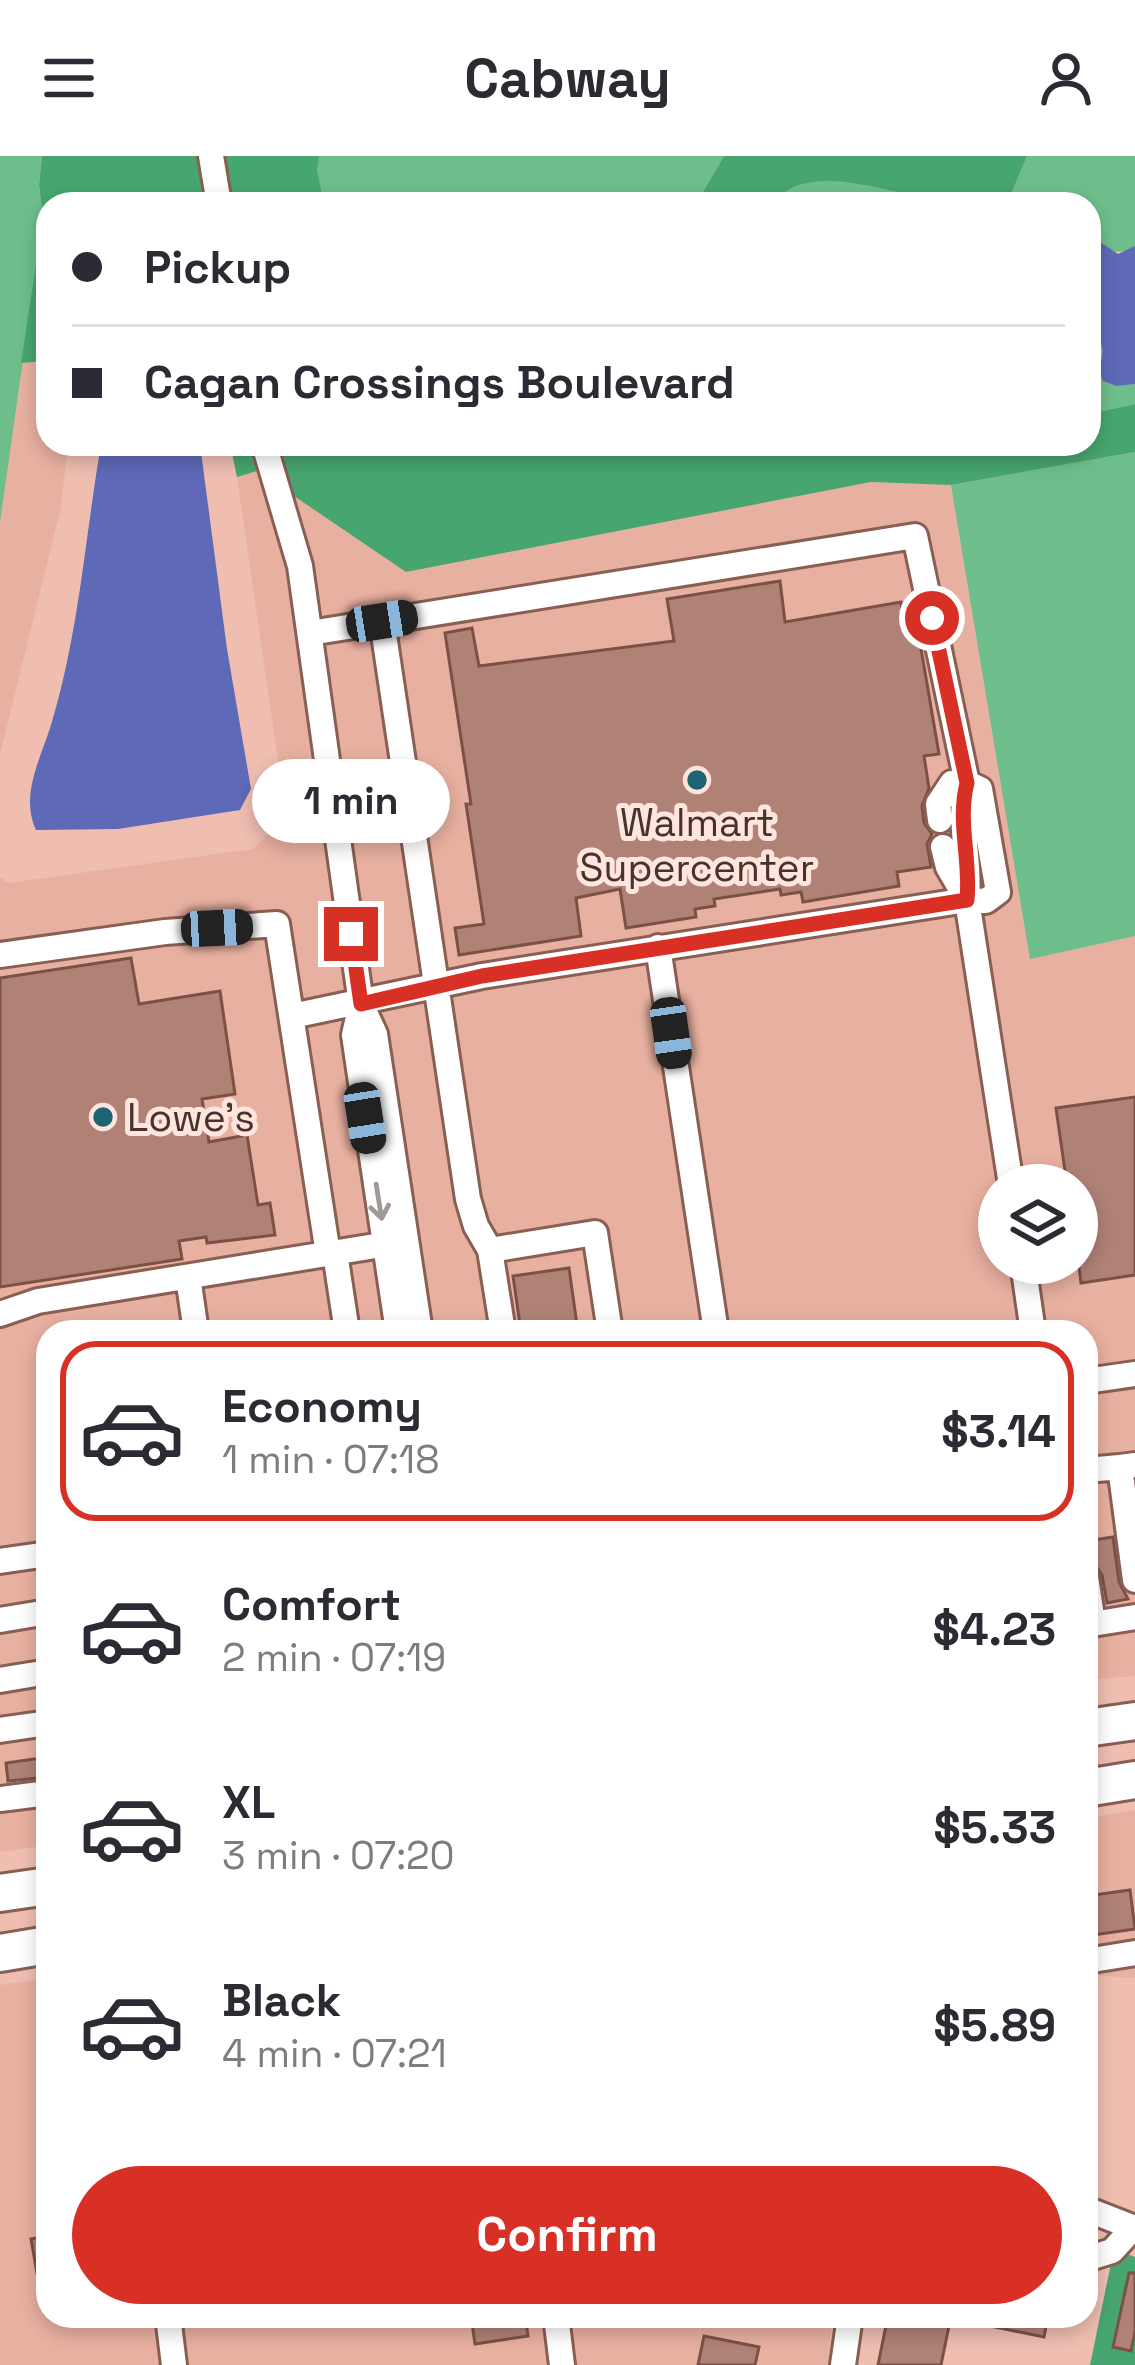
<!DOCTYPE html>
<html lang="en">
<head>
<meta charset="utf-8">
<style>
  body { margin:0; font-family:"Space Grotesk",sans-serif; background:#f7f7f7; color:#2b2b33; height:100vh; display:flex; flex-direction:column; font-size:45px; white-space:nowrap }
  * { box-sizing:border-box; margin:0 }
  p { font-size:39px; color:#7c7c81 }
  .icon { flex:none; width:66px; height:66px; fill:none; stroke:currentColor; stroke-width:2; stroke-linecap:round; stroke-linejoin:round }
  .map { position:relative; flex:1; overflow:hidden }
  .side { position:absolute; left:36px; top:1164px; width:1062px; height:1008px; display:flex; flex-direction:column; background:#fff; border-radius:36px; box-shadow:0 6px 18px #0003 }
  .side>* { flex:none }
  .guide { position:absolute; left:36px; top:36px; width:1065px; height:264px; border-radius:36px; box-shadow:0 6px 18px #0003; display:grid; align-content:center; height:264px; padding:0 36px; background:#fff }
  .controls { position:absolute; left:978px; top:1008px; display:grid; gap:24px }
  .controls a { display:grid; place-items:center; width:120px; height:120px; border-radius:50%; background:#fff; box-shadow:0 6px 18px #0003; font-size:60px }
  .end { position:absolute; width:54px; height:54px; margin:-27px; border:15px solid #d93025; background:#fff; box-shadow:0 0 0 6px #fff }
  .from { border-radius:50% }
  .bubble { position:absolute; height:84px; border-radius:42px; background:#fff; box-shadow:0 6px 18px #0003; font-size:39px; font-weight:600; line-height:84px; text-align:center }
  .car { position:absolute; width:36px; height:72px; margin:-36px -18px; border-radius:15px; box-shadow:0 0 9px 3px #0007; background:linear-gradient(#222 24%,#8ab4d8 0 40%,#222 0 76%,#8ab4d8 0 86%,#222 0) }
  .guide b { display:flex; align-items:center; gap:42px; height:114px; font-size:45px }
  .guide b+b { border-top:3px solid #e1e1e2 }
  .guide i { width:30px; height:30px; background:#2b2b33 }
  ul { padding:21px 0 0; list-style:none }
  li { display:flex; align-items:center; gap:36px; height:180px; margin:0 24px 18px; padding:0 12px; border:6px solid transparent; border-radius:36px }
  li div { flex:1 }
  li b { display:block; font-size:45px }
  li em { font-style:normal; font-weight:600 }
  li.current { border-color:#d93025 }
  li>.icon { width:108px; height:108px; stroke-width:1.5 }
  .primary-button { display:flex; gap:24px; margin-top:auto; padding:24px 36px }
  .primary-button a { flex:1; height:138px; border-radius:72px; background:#d93025; color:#fff; font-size:48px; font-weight:600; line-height:138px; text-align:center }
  header { display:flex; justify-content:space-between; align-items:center; height:156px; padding:0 36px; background:#fff; font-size:54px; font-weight:600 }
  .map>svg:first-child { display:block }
  .built { fill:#e8b0a0; fill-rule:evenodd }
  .green { fill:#6ebe8c }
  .forest { fill:#47a66f }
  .water { fill:#5e6ab8 }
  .building { fill:#b08276; stroke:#7b5146; stroke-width:3 }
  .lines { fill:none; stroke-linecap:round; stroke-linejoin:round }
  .minor-casing { stroke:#895e53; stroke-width:30 }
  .highway-casing { stroke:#895e53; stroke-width:42 }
  .minor { stroke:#fff; stroke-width:24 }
  .highway { stroke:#fff; stroke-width:36 }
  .oneway { stroke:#a29996 }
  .route { stroke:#d93025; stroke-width:15 }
  .poi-dot { fill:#1e6574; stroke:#ffe5de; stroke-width:4.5 }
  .labels { text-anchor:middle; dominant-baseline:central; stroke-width:10; stroke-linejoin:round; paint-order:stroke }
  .poi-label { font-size:39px; fill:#46332d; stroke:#ffe5de }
</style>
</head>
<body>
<header><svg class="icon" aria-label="menu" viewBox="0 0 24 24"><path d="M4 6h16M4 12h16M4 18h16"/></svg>Cabway<svg class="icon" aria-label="person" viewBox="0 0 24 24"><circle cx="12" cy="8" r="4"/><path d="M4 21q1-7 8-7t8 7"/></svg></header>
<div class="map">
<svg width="1135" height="2209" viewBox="0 0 1135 2209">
  <rect width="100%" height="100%" fill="#efbeb1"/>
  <path class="built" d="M 48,205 L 48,288 L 68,288 L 61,351 L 0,598 L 0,366 L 21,207 Z
    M 256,315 L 406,416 L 871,326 L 951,329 L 1030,802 L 1135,780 L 1135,1520 L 1086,1524 L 1086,1176 L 48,1176 L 48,1689 L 0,1696 L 0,721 L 8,727 L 253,693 L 286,660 L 237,321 ZM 999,1029 L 1077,1029 L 1077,1107 L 999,1107 Z
    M 1135,1654 L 1135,1822 L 1090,1819 L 1086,1823 L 1086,1662 Z
    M 48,1822 L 48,2160 L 832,2160 L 829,2209 L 0,2209 L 0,1829 Z"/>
  <path class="green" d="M 0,0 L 42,0 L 39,29 L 43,63 L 0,366 Z
    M 319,0 L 724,0 L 696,48 L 324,48 L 316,14 Z
    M 1027,0 L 1135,0 L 1135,90 L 1131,95 L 1110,96 L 1097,84 L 1089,83 L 1089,48 L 1007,48 Z
    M 837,19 L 949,48 L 773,48 C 787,24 810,20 837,19 Z
    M 1089,176 L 1103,187 L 1106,199 L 1101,206 L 1117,229 L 1135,228 L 1135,248 L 1089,258 Z
    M 1135,296 L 1135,780 L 1030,803 L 951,329 Z"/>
  <path class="forest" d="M 42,0 L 319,0 L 317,14 L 324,48 L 48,48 L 48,205 L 21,207 L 43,63 L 39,29 Z
    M 724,0 L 1027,0 L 1007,48 C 989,48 968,51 950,48 C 901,41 806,0 773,48 L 696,48 Z
    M 1135,248 L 1135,296 L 951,329 L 871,326 L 406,416 L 257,315 L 237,321 L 230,288 L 368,288 L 386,297 L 430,288 L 1089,288 L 1089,258 Z
    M 1114,2093 L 1135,2101 L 1135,2209 L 1090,2209 Z"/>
  <path class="water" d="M 1089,83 L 1097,84 L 1118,98 L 1135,90 L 1135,228 L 1117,230 L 1103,225 L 1099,215 C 1103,194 1108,191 1089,176 Z
    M 101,288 L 200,288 L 227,493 L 251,633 L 240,654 L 118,673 L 36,674 C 20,640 40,604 51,569 C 79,477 85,382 101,288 Z"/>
  <path class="building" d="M 780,425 L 785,466 L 901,446 L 905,477 L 918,475 L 939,598 L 924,600 L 929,632 L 922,650 L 924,667 L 932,678 L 927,688 L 931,711 L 897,716 L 899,730 L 803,746 L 801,736 L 781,739 L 780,733 L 714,743 L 715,750 L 695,753 L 696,761 L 626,772 L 620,733 L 576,742 L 581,780 L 459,799 L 455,772 L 484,768 L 466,648 L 471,648 L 445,477 L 472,472 L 479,510 L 674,485 L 667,443 Z
    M 131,802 L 139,848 L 220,835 L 235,938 L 202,943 L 209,986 L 247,979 L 258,1049 L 270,1047 L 275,1079 L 207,1087 L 206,1081 L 179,1085 L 182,1103 L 0,1131 L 0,822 Z
    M 1135,941 L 1135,1119 L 1081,1127 L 1077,1096 L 1077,1029 L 1067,1029 L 1056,952 Z
    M 569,1112 L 578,1176 L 521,1176 L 513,1120 Z
    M 1113,1381 L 1119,1426 L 1128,1443 L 1107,1447 L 1102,1419 L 1094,1407 L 1092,1392 L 1093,1384 Z
    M 48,1601 L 48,1621 L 8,1625 L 6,1607 Z
    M 1130,1734 L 1135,1773 L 1086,1780 L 1086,1740 Z
    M 48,2080 L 48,2139 L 41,2140 L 31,2083 Z
    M 1129,2117 L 1135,2117 L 1135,2176 L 1131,2195 L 1113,2191 Z
    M 471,2160 L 525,2160 L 528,2180 L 475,2188 Z
    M 888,2160 L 951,2160 L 941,2209 L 878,2209 Z
    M 972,2160 L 1048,2160 L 1044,2181 L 971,2166 Z
    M 704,2180 L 759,2191 L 755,2209 L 698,2209 Z"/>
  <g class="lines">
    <g class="minor-casing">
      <path id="minor" d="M 211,0 L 219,48
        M 264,288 L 300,410 L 361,848 L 375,878 L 420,1176
        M 382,465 L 468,1043 L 476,1070 L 490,1094 L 503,1176
        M 310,477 L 915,380 L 967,627 C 957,666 971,704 967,744 L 1011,1029
        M 943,691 L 948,711 L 966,742
        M 658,791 L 716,1176
        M 0,799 L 165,776 L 277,768 L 328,1098
        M 361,848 L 354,879 L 398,1176
        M 292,860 L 482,820 L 967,744 L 986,745 L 998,736 L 980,633 L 967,627 L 952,627 L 938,648 L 940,664
        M 490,1094 L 595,1077 L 610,1176
        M 335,1097 L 347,1176
        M 1023,1107 L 1033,1176
        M 188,1121 L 196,1176
        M 0,1158 L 38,1145 L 406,1085
        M 1086,1225 L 1135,1218
        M 1135,1309 L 1120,1311 L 1135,1424
        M 1086,1314 L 1120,1311
        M 0,1405 L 48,1398
        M 1086,1421 L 1093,1467
        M 0,1464 L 48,1456
        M 1086,1469 L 1135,1461
        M 0,1524 L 48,1516
        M 0,1574 L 48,1567
        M 0,1643 L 48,1637
        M 1086,1805 L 1135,1797
        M 1086,2053 L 1135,2072
        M 1086,2103 L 1112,2095 L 1133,2072
        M 168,2160 L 174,2209
        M 556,2160 L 562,2209
        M 843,2209 L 850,2160"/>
    </g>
    <g class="highway-casing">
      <path id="highway" d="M 1086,1572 L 1135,1565
        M 1086,1632 L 1135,1624
        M 0,1737 L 48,1730
        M 0,1797 L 48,1789"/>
    </g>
    <use href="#minor" class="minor"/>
    <use href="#highway" class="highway"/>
  </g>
  <defs><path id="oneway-shaft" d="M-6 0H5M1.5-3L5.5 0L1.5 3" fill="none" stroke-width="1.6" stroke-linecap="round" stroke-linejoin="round" transform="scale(3)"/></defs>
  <use class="oneway" href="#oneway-shaft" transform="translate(379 1046) rotate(81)"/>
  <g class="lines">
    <path class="route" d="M 351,778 L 361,848 L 482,820 L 967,744 C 971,704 957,666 967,627 L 932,462"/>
  </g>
  <g class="poi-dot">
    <circle cx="697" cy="624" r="12"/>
    <circle cx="103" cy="961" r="12"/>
  </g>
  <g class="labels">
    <g class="poi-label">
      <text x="697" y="666">Walmart<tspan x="697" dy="45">Supercenter</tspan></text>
      <text x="127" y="961" text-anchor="start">Lowe's</text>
    </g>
  </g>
</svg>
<div class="controls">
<a><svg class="icon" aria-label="layers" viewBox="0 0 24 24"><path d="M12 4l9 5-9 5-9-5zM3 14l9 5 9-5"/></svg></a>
</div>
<i class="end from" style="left:932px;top:462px"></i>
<i class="end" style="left:351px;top:778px"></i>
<div class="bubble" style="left:252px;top:603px;width:198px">1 min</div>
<i class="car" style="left:382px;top:465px;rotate:81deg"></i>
<i class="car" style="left:217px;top:772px;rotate:87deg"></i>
<i class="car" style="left:671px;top:877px;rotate:172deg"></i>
<i class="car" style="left:365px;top:962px;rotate:171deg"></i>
<div class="guide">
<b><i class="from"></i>Pickup</b>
<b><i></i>Cagan Crossings Boulevard</b>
</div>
<section class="side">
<ul>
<li class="current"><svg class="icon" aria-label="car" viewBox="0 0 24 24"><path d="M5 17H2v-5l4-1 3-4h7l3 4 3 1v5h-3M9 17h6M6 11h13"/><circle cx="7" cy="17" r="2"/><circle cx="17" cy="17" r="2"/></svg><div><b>Economy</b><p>1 min · 07:18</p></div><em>$3.14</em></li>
<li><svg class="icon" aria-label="car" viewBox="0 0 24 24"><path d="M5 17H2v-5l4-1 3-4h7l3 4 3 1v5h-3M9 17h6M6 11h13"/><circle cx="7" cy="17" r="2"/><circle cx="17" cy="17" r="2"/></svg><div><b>Comfort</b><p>2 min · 07:19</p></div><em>$4.23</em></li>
<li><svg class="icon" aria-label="car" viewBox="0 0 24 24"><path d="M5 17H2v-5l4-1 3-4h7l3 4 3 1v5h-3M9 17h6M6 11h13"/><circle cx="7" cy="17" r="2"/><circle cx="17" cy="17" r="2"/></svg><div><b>XL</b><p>3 min · 07:20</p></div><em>$5.33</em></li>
<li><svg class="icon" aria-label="car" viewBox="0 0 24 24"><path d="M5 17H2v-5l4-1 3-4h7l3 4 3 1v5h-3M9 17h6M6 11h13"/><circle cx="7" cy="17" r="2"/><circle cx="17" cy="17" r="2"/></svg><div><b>Black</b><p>4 min · 07:21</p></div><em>$5.89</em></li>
</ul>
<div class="primary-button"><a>Confirm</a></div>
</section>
</div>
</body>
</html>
